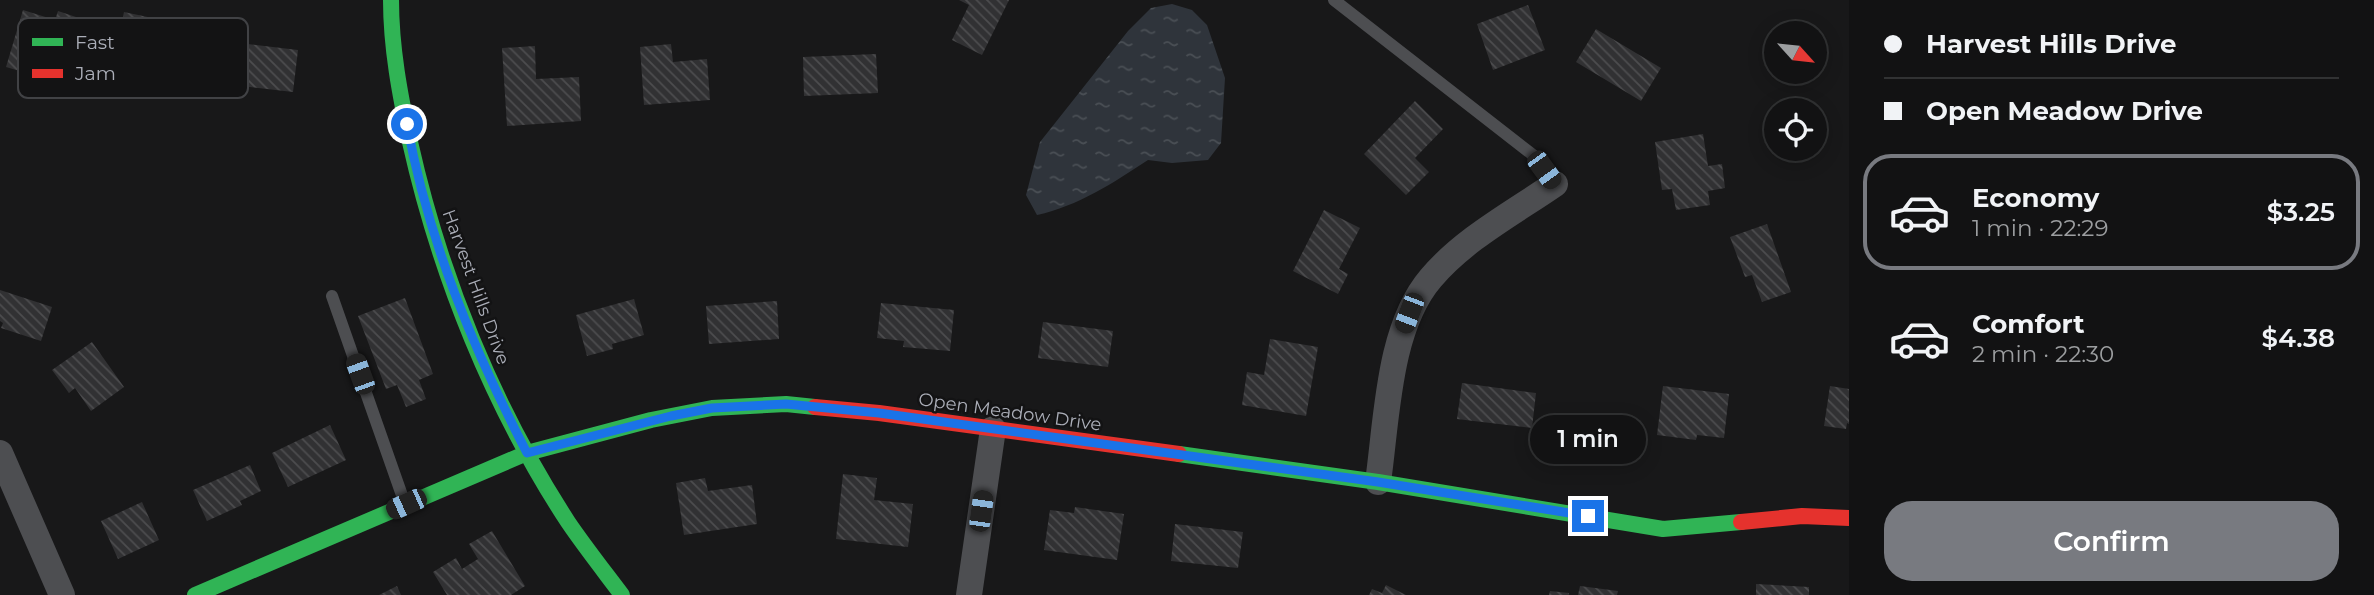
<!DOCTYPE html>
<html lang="en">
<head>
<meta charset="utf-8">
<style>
  body { margin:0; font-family:Montserrat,sans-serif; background:#1f2021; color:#f1f3f6; height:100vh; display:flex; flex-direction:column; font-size:26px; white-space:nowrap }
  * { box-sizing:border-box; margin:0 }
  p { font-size:23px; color:#9c9ea0 }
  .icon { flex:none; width:38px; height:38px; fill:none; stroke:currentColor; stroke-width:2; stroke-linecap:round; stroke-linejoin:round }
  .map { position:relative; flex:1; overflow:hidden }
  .panel { display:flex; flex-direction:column; background:#121213; width:525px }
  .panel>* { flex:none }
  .hud { display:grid; align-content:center; height:154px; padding:0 35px; background:#121213 }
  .needle { width:46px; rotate:117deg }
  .buttons { position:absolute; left:1764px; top:21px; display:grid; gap:14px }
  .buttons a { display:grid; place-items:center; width:63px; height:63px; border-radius:50%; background:#121213; box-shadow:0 4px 18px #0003,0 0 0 2px #313233; font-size:35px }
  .end { position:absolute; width:32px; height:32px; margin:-16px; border:9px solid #1a73e8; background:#fff; box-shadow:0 0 0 4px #fff }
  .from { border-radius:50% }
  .bubble { position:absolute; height:49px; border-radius:24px; background:#121213; box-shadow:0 4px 18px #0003,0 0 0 2px #313233; font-size:23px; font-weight:600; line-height:49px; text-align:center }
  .car { position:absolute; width:21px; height:42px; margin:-21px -10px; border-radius:9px; box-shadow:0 0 5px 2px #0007; background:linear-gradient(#222 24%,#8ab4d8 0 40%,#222 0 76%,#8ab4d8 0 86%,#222 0) }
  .hud b { display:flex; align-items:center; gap:24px; height:66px; font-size:26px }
  .hud b+b { border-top:2px solid #313233 }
  .hud i { width:18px; height:18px; background:#f1f3f6 }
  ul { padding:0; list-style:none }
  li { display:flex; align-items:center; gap:21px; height:116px; margin:0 14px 10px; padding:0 21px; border:4px solid transparent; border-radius:28px }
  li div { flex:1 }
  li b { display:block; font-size:26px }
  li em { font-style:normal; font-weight:600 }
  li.selected { border-color:#787a80 }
  li>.icon { width:63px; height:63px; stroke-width:1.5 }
  .primary-button { display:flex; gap:14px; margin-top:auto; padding:14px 35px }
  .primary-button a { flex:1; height:80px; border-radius:28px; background:#787a80; color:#fff; font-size:28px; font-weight:600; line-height:80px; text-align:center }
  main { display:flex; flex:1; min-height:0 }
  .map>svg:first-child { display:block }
  .water { fill:url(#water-ripples) }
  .building { fill:url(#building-back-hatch) }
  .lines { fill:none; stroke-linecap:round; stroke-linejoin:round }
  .lane { stroke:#4d4e51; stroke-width:12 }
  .street { stroke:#4d4e51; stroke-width:26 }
  .fast { stroke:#30b455; stroke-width:16 }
  .jam { stroke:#e5322d; stroke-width:16 }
  .route { stroke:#1a73e8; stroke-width:9 }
  .labels { text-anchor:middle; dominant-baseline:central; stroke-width:5; stroke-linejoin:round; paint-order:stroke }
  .street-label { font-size:18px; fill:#abaeb8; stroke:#131314 }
  .key { fill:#131314; stroke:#414245; stroke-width:2 }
  .key-label { font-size:19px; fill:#abaeb8 }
</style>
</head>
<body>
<main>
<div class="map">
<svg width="1849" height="595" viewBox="0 0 1849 595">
  <defs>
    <pattern id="water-ripples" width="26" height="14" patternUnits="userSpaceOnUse" patternTransform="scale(1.75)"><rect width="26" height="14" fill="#2f343b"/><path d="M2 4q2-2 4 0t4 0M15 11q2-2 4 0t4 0" fill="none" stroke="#4a4f55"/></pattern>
    <pattern id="building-back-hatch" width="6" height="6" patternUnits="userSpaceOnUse" patternTransform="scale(1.75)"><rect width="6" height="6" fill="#313133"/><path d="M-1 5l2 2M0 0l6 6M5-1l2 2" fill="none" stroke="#4c4c4e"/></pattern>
  </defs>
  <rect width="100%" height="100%" fill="#181819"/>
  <path class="water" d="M 1172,4 L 1192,10 L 1207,25 L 1225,78 L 1221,143 L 1208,160 L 1172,163 L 1148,160 C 1113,183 1078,206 1037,215 L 1026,195 L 1040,142 L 1128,31 L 1151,8 Z"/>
  <path class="building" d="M 959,0 L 1009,0 L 982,55 L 952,40 L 969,5 Z
    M 1528,5 L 1545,50 L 1493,70 L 1477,24 Z
    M 23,10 L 55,20 L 58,11 L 85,20 L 76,47 L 62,43 L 54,70 L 33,63 L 30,74 L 6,67 Z
    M 124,12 L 176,23 L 166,70 L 114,58 Z
    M 1596,29 L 1661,68 L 1641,101 L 1576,62 Z
    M 222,41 L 298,50 L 293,92 L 225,84 L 228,58 L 220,57 Z
    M 671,44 L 673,62 L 707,59 L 710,100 L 644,105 L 640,47 Z
    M 535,46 L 536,79 L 579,77 L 581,121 L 507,126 L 502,48 Z
    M 876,54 L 878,93 L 804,96 L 803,57 Z
    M 1415,101 L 1443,129 L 1415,158 L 1429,172 L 1406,195 L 1364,154 Z
    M 1703,134 L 1708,166 L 1722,164 L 1725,188 L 1708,191 L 1710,205 L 1676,210 L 1672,189 L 1662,190 L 1655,142 Z
    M 1324,210 L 1360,228 L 1339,269 L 1348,274 L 1338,294 L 1293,271 Z
    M 1767,224 L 1791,292 L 1762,302 L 1752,275 L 1745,277 L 1730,237 Z
    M 0,290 L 52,307 L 41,341 L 1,328 L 3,323 L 0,321 Z
    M 405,298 L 433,374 L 419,380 L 426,399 L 406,407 L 397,385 L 386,389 L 358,316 Z
    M 634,299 L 644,335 L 612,344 L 613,349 L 587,356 L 576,315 Z
    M 777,301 L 779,339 L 709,344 L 706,306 Z
    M 881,303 L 954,310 L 950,351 L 903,347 L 904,341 L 877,338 Z
    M 1043,322 L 1113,331 L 1108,367 L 1038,358 Z
    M 1270,339 L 1318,347 L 1306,416 L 1242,405 L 1247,372 L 1264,375 Z
    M 92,342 L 124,387 L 91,411 L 75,388 L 69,393 L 52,370 Z
    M 1462,383 L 1536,393 L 1532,428 L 1457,419 Z
    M 1663,386 L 1729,394 L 1724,438 L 1697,435 L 1696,440 L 1657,435 Z
    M 1830,386 L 1849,389 L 1849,424 L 1847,423 L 1846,429 L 1824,426 Z
    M 330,425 L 346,460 L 288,487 L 272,453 Z
    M 250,465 L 261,491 L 240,501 L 242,505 L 207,521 L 193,490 Z
    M 843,474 L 877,478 L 874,500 L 913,504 L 908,547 L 836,539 Z
    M 705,478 L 708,491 L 752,485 L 757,524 L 684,535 L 676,483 Z
    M 142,502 L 159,540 L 118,559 L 101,521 Z
    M 1075,507 L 1124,514 L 1117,560 L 1044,550 L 1050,510 L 1074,513 Z
    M 1175,524 L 1243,532 L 1238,568 L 1171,561 Z
    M 492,531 L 525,586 L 511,595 L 447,595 L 433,572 L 456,558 L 462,569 L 478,559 L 469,544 Z
    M 1756,584 L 1809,587 L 1809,595 L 1756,595 Z
    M 1386,585 L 1406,595 L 1369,595 L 1372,589 L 1382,593 Z
    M 397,586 L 401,595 L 379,595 Z
    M 1580,586 L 1618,591 L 1617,595 L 1578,595 Z
    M 1550,591 L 1569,593 L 1569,595 L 1549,595 Z"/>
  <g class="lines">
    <path class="lane" d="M 1334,0 L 1533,155 L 1555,184
      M 332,296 L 404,501"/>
    <path class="street" d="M 0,453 L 62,595
      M 1378,482 C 1387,419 1388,328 1431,278 C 1464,239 1513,213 1555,184
      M 969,595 L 993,429"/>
    <path class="fast" d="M 391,0 C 391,48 400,95 410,142 C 440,276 493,407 568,522 C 585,547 604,571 622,595
      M 1179,454 L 1378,482 L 1663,529 L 1741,522
      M 195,595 L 527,453 L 651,420 L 712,408 L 786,404 L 815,407"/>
    <path class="jam" d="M 815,407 L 879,413 L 1179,454
      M 1741,522 L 1802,516 L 1849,518"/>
  </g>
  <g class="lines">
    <path class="route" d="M 407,124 C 428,240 473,349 527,453 L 671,416 L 712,408 L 786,404 L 879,413 L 1378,482 L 1588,516"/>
  </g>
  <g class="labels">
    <g class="street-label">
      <text transform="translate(476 287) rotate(70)">Harvest Hills Drive</text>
      <text transform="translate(1010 412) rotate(8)">Open Meadow Drive</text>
    </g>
  </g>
  <rect x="18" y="18" width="230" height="80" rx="10" class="key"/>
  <rect x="32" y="38" width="31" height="8" fill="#30b455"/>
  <rect x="32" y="69" width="31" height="9" fill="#e5322d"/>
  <g class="key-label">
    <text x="75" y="49">Fast</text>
    <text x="75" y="80">Jam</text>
  </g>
</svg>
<div class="buttons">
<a><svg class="needle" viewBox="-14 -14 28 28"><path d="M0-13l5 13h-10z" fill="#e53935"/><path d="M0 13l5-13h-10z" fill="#9c9ea0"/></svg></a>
<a><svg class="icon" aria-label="locate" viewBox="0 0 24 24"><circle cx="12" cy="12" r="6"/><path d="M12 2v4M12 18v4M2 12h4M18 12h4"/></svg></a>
</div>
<i class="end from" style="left:407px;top:124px"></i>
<i class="end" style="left:1588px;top:516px"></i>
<div class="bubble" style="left:1530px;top:415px;width:116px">1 min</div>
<i class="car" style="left:1544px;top:170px;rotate:144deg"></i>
<i class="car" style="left:1409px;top:313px;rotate:201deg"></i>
<i class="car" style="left:360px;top:374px;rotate:340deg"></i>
<i class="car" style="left:406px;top:504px;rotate:246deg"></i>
<i class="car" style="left:981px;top:511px;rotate:8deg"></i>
</div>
<section class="panel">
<div class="hud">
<b><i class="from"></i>Harvest Hills Drive</b>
<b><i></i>Open Meadow Drive</b>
</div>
<ul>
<li class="selected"><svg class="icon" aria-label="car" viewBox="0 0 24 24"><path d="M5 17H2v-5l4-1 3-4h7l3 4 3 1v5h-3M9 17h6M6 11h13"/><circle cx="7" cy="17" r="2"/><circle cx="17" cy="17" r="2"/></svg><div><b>Economy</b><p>1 min · 22:29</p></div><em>$3.25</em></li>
<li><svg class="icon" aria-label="car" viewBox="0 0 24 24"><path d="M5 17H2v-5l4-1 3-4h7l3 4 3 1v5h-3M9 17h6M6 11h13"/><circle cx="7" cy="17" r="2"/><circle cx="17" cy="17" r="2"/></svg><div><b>Comfort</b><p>2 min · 22:30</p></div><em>$4.38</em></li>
</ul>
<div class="primary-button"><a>Confirm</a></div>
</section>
</main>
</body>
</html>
